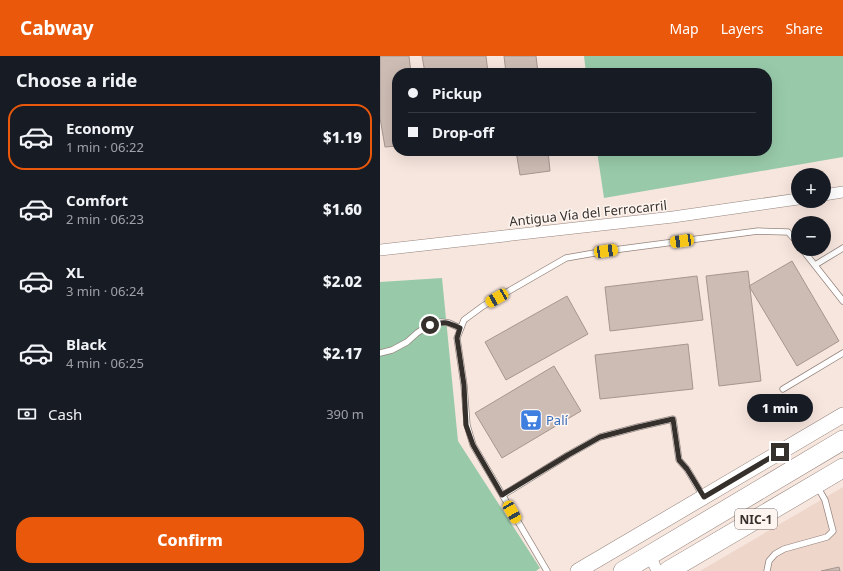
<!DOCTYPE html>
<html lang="en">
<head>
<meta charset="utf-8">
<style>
  body { margin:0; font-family:"Noto Sans",sans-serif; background:#242831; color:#f1f3f6; height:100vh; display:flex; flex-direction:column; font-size:15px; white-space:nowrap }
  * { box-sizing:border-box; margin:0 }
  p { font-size:13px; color:#9ea1a6 }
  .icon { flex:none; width:22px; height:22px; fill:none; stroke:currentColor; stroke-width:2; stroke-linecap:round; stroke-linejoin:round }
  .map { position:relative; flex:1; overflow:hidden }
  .panel { display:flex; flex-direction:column; background:#171b24; width:380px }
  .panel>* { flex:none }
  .hud { position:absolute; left:12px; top:12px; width:380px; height:88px; border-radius:16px; box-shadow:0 4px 16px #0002; display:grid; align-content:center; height:88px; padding:0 16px; background:#171b24 }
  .fabs { position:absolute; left:411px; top:112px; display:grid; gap:8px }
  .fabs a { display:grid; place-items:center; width:40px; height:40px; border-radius:50%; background:#171b24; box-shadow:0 4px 16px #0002; font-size:20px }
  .end { position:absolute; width:18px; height:18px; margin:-9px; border:5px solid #36302c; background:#fff; box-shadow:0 0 0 2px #fff }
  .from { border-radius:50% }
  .bubble { position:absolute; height:28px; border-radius:14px; background:#171b24; box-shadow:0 4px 16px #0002; font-size:13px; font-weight:800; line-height:28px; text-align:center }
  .car { position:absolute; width:12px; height:24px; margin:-12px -6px; border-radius:5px; box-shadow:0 0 3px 1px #0007; background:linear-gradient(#f5c518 24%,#345 0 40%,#f5c518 0 76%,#345 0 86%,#f5c518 0) }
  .hud b { display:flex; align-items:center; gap:14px; height:38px; font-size:15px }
  .hud b+b { border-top:1px solid #363941 }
  .hud i { width:10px; height:10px; background:#f1f3f6 }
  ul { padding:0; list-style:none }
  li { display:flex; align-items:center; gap:12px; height:66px; margin:0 8px 6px; padding:0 8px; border:2px solid transparent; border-radius:16px }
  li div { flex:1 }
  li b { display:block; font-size:15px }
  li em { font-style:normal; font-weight:800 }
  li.current { border-color:#ea580c }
  li>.icon { width:36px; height:36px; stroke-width:1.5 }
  h2 { padding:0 16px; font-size:18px; line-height:48px }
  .pay { display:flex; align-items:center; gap:10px; height:44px; padding:0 16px; font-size:15px }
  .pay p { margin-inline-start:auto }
  .action { display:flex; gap:8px; margin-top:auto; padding:8px 16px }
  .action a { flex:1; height:46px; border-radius:16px; background:#ea580c; color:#fff; font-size:16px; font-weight:800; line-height:46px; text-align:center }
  header { display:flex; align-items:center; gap:24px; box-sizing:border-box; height:56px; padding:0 20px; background:#ea580c; color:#fff }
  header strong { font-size:19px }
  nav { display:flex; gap:22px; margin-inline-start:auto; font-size:14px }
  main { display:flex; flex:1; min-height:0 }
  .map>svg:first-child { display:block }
  .built { fill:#eed6cb }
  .green { fill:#98caa9 }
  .building { fill:#ccbcb4; stroke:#a6968f }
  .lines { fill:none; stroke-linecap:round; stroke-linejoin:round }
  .lane-casing { stroke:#95857e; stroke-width:7 }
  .street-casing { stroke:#95857e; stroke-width:12 }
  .secondary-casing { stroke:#95857e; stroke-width:16 }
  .highway-casing { stroke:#95857e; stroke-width:20 }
  .lane { stroke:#fff; stroke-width:5.5 }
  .street { stroke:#fff; stroke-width:11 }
  .secondary { stroke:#fff; stroke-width:15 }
  .highway { stroke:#fff; stroke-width:19 }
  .route { stroke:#36302c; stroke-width:5 }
  .labels { text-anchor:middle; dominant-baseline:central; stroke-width:3; stroke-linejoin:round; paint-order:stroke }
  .shield { fill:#fff5f0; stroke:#726b67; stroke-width:1 }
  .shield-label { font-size:12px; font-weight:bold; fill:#36302c }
  .street-label { font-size:13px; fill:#36302c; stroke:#fff5f0 }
  .shop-label { font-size:13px; fill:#366cbe; stroke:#fff5f0; text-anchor:start }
</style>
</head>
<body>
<header>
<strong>Cabway</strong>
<nav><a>Map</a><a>Layers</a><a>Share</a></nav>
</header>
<main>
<section class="panel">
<h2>Choose a ride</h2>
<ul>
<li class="current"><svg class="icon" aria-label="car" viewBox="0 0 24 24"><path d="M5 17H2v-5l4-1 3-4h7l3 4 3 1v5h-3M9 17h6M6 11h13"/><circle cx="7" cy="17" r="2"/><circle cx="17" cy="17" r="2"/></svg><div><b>Economy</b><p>1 min · 06:22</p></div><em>$1.19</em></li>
<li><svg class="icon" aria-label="car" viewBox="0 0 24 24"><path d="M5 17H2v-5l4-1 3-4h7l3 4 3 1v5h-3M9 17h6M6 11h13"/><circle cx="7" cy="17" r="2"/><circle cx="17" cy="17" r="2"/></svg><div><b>Comfort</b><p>2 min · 06:23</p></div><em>$1.60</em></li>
<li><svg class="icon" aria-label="car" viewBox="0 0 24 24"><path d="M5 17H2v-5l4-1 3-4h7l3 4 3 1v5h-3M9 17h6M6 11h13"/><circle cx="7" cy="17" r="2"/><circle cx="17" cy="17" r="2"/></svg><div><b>XL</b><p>3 min · 06:24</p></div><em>$2.02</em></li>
<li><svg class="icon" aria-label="car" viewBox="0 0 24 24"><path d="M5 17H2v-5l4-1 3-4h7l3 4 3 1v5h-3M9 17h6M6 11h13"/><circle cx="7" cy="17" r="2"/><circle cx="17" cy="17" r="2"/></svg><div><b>Black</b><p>4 min · 06:25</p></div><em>$2.17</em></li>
</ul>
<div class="pay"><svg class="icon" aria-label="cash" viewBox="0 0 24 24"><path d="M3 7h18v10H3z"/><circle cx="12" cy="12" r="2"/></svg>Cash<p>390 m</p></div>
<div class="action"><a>Confirm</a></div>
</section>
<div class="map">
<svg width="463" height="515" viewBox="0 0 463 515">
  <rect width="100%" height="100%" fill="#f7e6de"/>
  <path class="built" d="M 463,431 L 463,515 L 320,515 Z"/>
  <path class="green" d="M 204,0 L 463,0 L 463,101 L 224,142 L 217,95 L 387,95 L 387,17 L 206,17 Z
    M 62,222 L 78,385 L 160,512 L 156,515 L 0,515 L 0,226 Z"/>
  <path class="building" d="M 0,0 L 29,0 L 31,17 L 17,17 L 17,90 L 5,91 L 0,62 Z
    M 42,0 L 106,0 L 108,17 L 45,17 Z
    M 124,0 L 156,0 L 158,17 L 126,17 Z
    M 136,95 L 168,95 L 170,115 L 140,119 Z
    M 412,205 L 459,285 L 417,310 L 369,230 Z
    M 368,215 L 381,325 L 339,330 L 326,220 Z
    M 317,220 L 323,264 L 230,275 L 225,231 Z
    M 187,240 L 208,278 L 126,324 L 105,286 Z
    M 308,288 L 313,333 L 220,343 L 215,299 Z
    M 174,310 L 201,355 L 122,402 L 95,357 Z
    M 459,511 L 460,515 L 441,515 Z"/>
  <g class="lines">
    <g class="lane-casing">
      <path id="lane" d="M 422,193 L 463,245
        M 435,209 L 463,192
        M 0,297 L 12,294 L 27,286 L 37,277 L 49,269 L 61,266 L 69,267 L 80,272
        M 403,333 L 463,297
        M 123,439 L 188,399 L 220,381 L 258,371 L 293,363 L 299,404 L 307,413 L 323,440
        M 167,515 L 93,389 L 87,369 L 84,329 L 77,282 L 84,264 L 103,250 L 186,202 L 226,195 L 378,175 L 408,176 L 418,187
        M 387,515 L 389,505 L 395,498 L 404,493 L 447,481 L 453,475 L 445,444 L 437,430"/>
    </g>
    <g class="street-casing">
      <path id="street" d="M 444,139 L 463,136
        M 0,194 L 293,161 L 418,143
        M 270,499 L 277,515"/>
    </g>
    <g class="secondary-casing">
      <path id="secondary" d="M 198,515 L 463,359"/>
    </g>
    <g class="highway-casing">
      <path id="highway" d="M 243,515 L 463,384
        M 288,515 L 463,412"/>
    </g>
    <use href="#lane" class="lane"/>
    <use href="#street" class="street"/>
    <use href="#secondary" class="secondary"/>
    <use href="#highway" class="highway"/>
  </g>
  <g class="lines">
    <path class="route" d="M 50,269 C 64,265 67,266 80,272 L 77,282 L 84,329 L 86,369 L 93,389 L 122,439 L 188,399 L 220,381 L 258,371 L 293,363 L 299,404 L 307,413 L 324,441 L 400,396"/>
  </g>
  <defs>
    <g id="supermarket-square" transform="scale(1.15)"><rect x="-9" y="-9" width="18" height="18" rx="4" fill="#3f7fe0" stroke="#fff5f0"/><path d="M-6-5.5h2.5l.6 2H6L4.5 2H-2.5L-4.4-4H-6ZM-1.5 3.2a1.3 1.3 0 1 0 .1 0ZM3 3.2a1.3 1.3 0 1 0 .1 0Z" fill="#fff"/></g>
  </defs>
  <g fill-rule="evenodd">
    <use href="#supermarket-square" x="151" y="364"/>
  </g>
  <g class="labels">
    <rect class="shield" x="355" y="453" width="42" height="20" rx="3"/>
    <g class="shield-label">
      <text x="376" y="463">NIC-1</text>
    </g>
    <g class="street-label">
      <text transform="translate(208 157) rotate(-6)">Antigua Vía del Ferrocarril</text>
    </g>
    <g class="shop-label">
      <text x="166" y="364">Palí</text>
    </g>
  </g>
</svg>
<div class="fabs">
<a>+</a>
<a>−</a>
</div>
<i class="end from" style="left:50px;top:269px"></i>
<i class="end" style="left:400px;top:396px"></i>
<div class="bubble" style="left:367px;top:338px;width:66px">1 min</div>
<i class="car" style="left:302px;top:185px;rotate:262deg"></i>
<i class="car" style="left:226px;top:195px;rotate:82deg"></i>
<i class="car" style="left:117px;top:242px;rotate:240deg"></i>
<i class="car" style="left:132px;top:456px;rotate:150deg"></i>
<div class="hud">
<b><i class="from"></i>Pickup</b>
<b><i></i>Drop-off</b>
</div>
</div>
</main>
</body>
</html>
